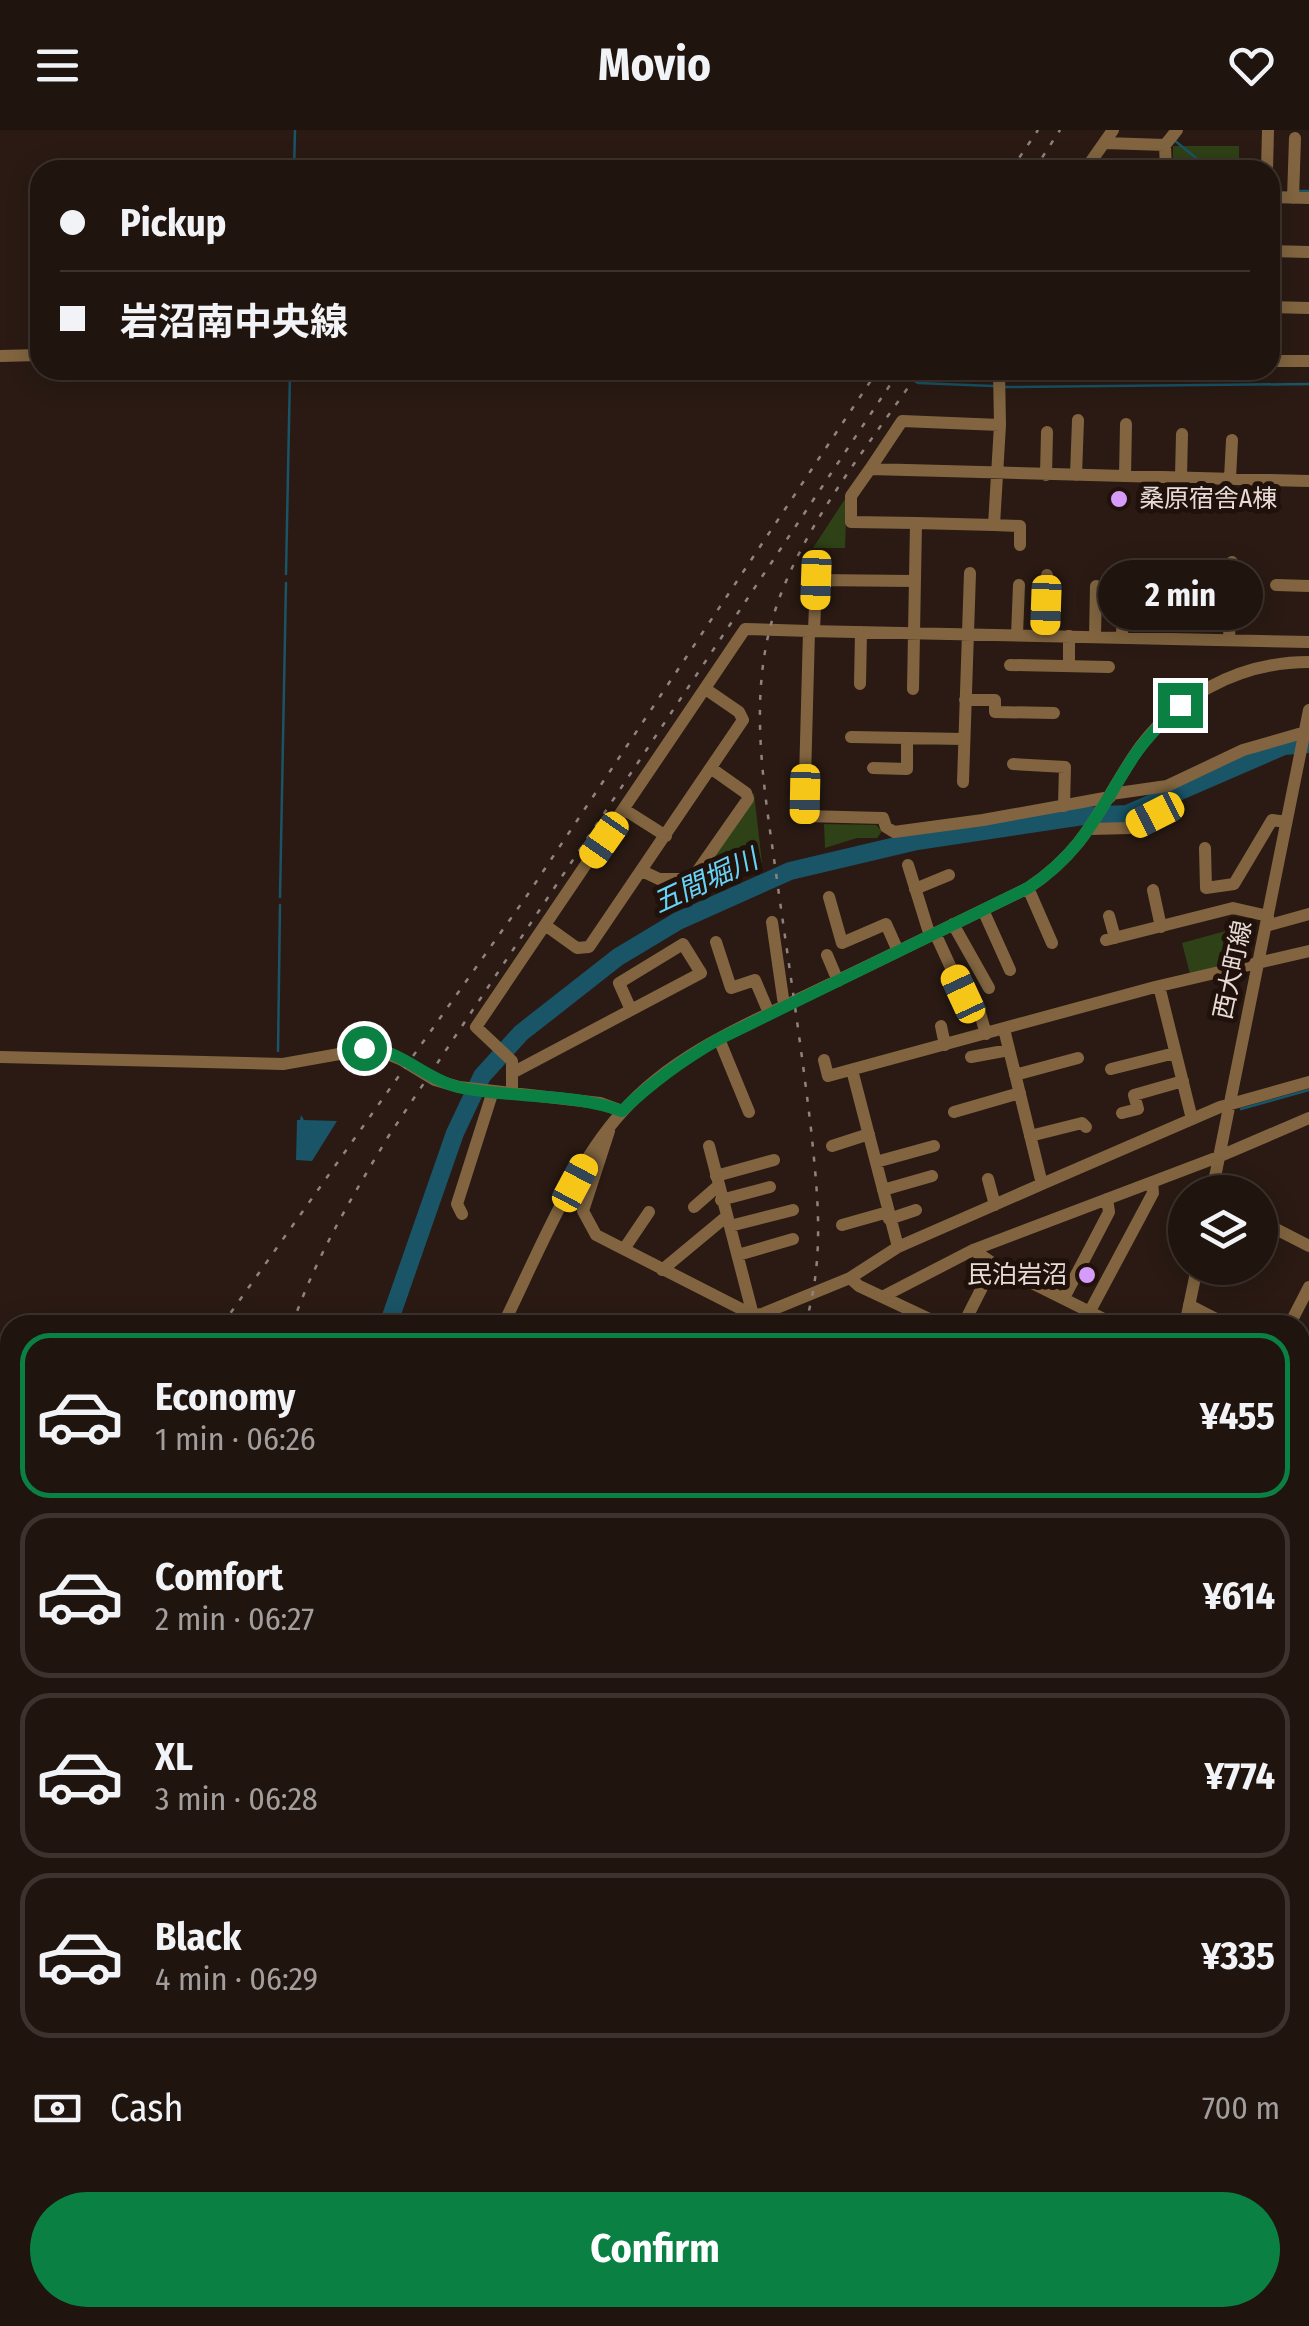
<!DOCTYPE html>
<html lang="en">
<head>
<meta charset="utf-8">
<style>
  body { margin:0; font-family:"Fira Sans Condensed","Noto Sans JP",sans-serif; background:#2d211c; color:#f1f3f6; height:100vh; display:flex; flex-direction:column; font-size:38px; white-space:nowrap }
  * { box-sizing:border-box; margin:0 }
  p { font-size:32px; color:#a29e9e }
  .icon { flex:none; width:55px; height:55px; fill:none; stroke:currentColor; stroke-width:2; stroke-linecap:round; stroke-linejoin:round }
  .map { position:relative; flex:1; overflow:hidden }
  .details { position:absolute; left:0px; top:1185px; width:1310px; height:1012px; display:flex; flex-direction:column; background:#20140e; border-radius:30px 30px 0 0; box-shadow:0 5px 25px #0003,0 0 0 2px #3d332e }
  .details>* { flex:none }
  .banner { position:absolute; left:30px; top:30px; width:1250px; height:220px; border-radius:30px; box-shadow:0 5px 25px #0003,0 0 0 2px #3d332e; display:grid; align-content:center; height:220px; padding:0 30px; background:#20140e }
  .tools { position:absolute; left:1168px; top:1045px; display:grid; gap:20px }
  .tools a { display:grid; place-items:center; width:110px; height:110px; border-radius:50%; background:#20140e; box-shadow:0 5px 25px #0003,0 0 0 2px #3d332e; font-size:50px }
  .end { position:absolute; width:45px; height:45px; margin:-22px; border:12px solid #0b8043; background:#fff; box-shadow:0 0 0 5px #fff }
  .from { border-radius:50% }
  .bubble { position:absolute; height:70px; border-radius:35px; background:#20140e; box-shadow:0 5px 25px #0003,0 0 0 2px #3d332e; font-size:32px; font-weight:700; line-height:70px; text-align:center }
  .car { position:absolute; width:30px; height:60px; margin:-30px -15px; border-radius:12px; box-shadow:0 0 8px 2px #0007; background:linear-gradient(#f5c518 24%,#345 0 40%,#f5c518 0 76%,#345 0 86%,#f5c518 0) }
  .banner b { display:flex; align-items:center; gap:35px; height:95px; font-size:38px }
  .banner b+b { border-top:2px solid #3d332e }
  .banner i { width:25px; height:25px; background:#f1f3f6 }
  ul { padding:18px 0 0; list-style:none }
  li { display:flex; align-items:center; gap:30px; height:165px; margin:0 20px 15px; padding:0 10px; border:5px solid #3d332e; border-radius:30px }
  li div { flex:1 }
  li b { display:block; font-size:38px }
  li em { font-style:normal; font-weight:700 }
  li.current { border-color:#0b8043 }
  li>.icon { width:90px; height:90px; stroke-width:1.5 }
  .pay { display:flex; align-items:center; gap:25px; height:110px; padding:0 30px; font-size:38px }
  .pay p { margin-inline-start:auto }
  .primary-button { display:flex; gap:20px; margin-top:auto; padding:20px 30px }
  .primary-button a { flex:1; height:115px; border-radius:60px; background:#0b8043; color:#fff; font-size:40px; font-weight:700; line-height:115px; text-align:center }
  header { display:flex; justify-content:space-between; align-items:center; height:130px; padding:0 30px; background:#20140e; font-size:45px; font-weight:700 }
  .map>svg:first-child { display:block }
  .green { fill:#2f4116 }
  .water { fill:#195467 }
  .lines { fill:none; stroke-linecap:round; stroke-linejoin:round }
  .stream { stroke:#195467; stroke-width:2.5 }
  .river { stroke:#195467; stroke-width:18 }
  .minor { stroke:#826540; stroke-width:12 }
  .highway { stroke:#fbcf99; stroke-width:20 }
  .rail { stroke:#90827d; stroke-width:2.5; stroke-dasharray:5 10; stroke-linecap:butt }
  .route { stroke:#0b8043; stroke-width:12 }
  .poi-dot { fill:#d59cfb; stroke:#20110a; stroke-width:4 }
  .labels { text-anchor:middle; dominant-baseline:central; stroke-width:10; stroke-linejoin:round; paint-order:stroke }
  .poi-label { font-size:25px; fill:#e7dbd7; stroke:#20110a; text-anchor:start }
  .street-label { font-size:25px; fill:#e7dbd7; stroke:#20110a }
  .water-label { font-size:28px; font-style:italic; fill:#66d4fa; stroke:#20110a }
</style>
</head>
<body>
<header><svg class="icon" aria-label="menu" viewBox="0 0 24 24"><path d="M4 6h16M4 12h16M4 18h16"/></svg>Movio<svg class="icon" aria-label="heart" viewBox="0 0 24 24"><path d="M12 20l-8-8c-3-5 5-10 8-4 3-6 11-1 8 4z"/></svg></header>
<div class="map">
<svg width="1309" height="2196" viewBox="0 0 1309 2196">
  <rect width="100%" height="100%" fill="#2a1a13"/>
  <path class="green" d="M 1173,16 L 1239,16 L 1239,40 L 1173,40 Z
    M 847,366 L 845,418 L 813,418 Z
    M 754,663 L 762,733 L 710,754 L 696,748 Z
    M 824,694 L 876,695 L 882,701 L 877,708 L 857,708 L 825,718 Z
    M 1240,797 L 1247,798 L 1239,830 L 1190,844 L 1182,813 Z"/>
  <path class="water" d="M 301,985 L 304,990 L 337,991 L 312,1031 L 296,1030 L 297,990 L 300,990 Z"/>
  <g class="lines">
    <path class="stream" d="M 1174,10 L 1211,40
      M 294,40 L 295,0
      M 1296,61 L 1309,61
      M 893,240 L 918,253 L 993,256
      M 1006,257 L 1309,254
      M 286,444 L 290,242
      M 280,767 L 286,453
      M 278,921 L 280,775
      M 1241,979 L 1309,960"/>
    <path class="river" d="M 388,1195 L 455,1003 L 482,946 L 521,903 L 618,827 L 678,791 L 790,741 L 917,711 L 1083,686 L 1127,684 L 1284,616 L 1309,614
      M 0,1683 L 10,1674"/>
    <path class="minor" d="M 1105,13 L 1165,15
      M 1085,40 L 1113,0
      M 1166,40 L 1165,15 L 1177,0
      M 1267,40 L 1268,0
      M 1270,67 L 1309,68
      M 1293,68 L 1295,8
      M 1270,121 L 1309,122
      M 1270,177 L 1309,178
      M 0,226 L 40,225
      M 1270,231 L 1309,231
      M 870,339 L 902,291 L 1000,295
      M 1046,345 L 1047,302
      M 1076,345 L 1078,290
      M 1125,346 L 1126,294
      M 1181,347 L 1182,304
      M 1230,348 L 1232,310
      M 916,393 L 851,392 L 851,366 L 870,339 L 1309,351
      M 994,395 L 1020,396 L 1020,415
      M 1276,455 L 1309,456
      M 814,501 L 816,450 L 914,451
      M 1017,505 L 1019,455
      M 1045,506 L 1047,445
      M 1095,507 L 1096,456
      M 1122,507 L 1124,451
      M 1229,510 L 1232,432
      M 1010,535 L 1109,537
      M 1069,535 L 1069,506
      M 860,554 L 861,502
      M 913,559 L 916,393 L 994,395 L 1000,295 L 999,240
      M 965,570 L 995,570 L 995,582 L 1054,583
      M 851,607 L 964,609
      M 1013,634 L 1065,637 L 1064,676
      M 873,638 L 907,639 L 907,608
      M 963,652 L 970,443
      M 1111,664 L 1167,656 L 1243,620 L 1309,601
      M 1110,667 L 983,690 L 894,702 L 886,697 L 883,688 L 804,686 L 809,501 L 1309,512
      M 625,680 L 666,706
      M 1090,699 L 1130,698 L 1155,685
      M 1205,718 L 1206,758 L 1234,754 L 1272,690 L 1286,692
      M 908,735 L 930,806
      M 642,741 L 659,749 L 692,749 L 748,669 L 746,663 L 712,639
      M 1028,758 L 1052,813
      M 915,759 L 949,745
      M 1153,760 L 1161,797
      M 829,767 L 842,813 L 886,794 L 898,821
      M 983,780 L 1010,840
      M 1109,786 L 1115,808
      M 772,792 L 784,875
      M 953,794 L 989,858
      M 545,795 L 577,818 L 589,817 L 743,590 L 739,582 L 707,560
      M 1266,796 L 1309,784
      M 935,803 L 963,864
      M 1106,810 L 1233,778 L 1268,786
      M 716,812 L 731,858 L 755,850 L 769,883
      M 827,825 L 838,851
      M 1159,856 L 1192,989
      M 977,873 L 986,904
      M 941,896 L 945,915
      M 719,909 L 749,982
      M 0,927 L 283,934 L 373,918 L 402,930 L 435,950 L 459,957 L 600,973 L 622,981
      M 971,927 L 1009,920
      M 824,930 L 828,946 L 1155,857 L 1309,821
      M 1111,939 L 1175,923
      M 514,942 L 701,843 L 683,814 L 619,853 L 631,880
      M 1015,945 L 1078,928
      M 512,963 L 512,931 L 476,897 L 745,499 L 809,501
      M 954,982 L 1020,963
      M 1122,983 L 1138,979 L 1134,965 L 1183,951
      M 609,1001 L 583,1081 L 596,1105 L 753,1185 L 762,1184 L 850,1148 L 898,1117 L 852,940
      M 1030,1006 L 1082,993 L 1086,997
      M 709,1016 L 753,1185
      M 832,1016 L 869,1004
      M 876,1032 L 934,1016
      M 716,1046 L 774,1030
      M 988,1049 L 995,1075
      M 1042,1054 L 1220,977 L 1309,952
      M 883,1060 L 932,1046
      M 1212,1062 L 1309,580
      M 721,1070 L 770,1057
      M 694,1077 L 718,1056
      M 462,1084 L 457,1074 L 493,961
      M 889,1089 L 916,1080
      M 1260,1091 L 1309,1116
      M 842,1095 L 888,1082
      M 730,1096 L 793,1080
      M 898,1117 L 1042,1054 L 1004,899
      M 624,1119 L 649,1082
      M 973,1120 L 994,1134 L 1116,1195
      M 738,1125 L 793,1109
      M 662,1140 L 727,1086
      M 850,1148 L 859,1156 L 942,1195
      M 882,1167 L 973,1120 L 1218,1027 L 1309,988
      M 1064,1168 L 1109,1082 L 1107,1069
      M 1189,1175 L 1228,1195
      M 1090,1181 L 1153,1063 L 1152,1052
      M 1292,1190 L 1309,1157
      M 503,1195 C 536,1128 572,1037 622,982 C 675,922 752,892 822,858 C 891,825 960,791 1028,758 C 1085,720 1098,681 1133,627 C 1172,568 1238,532 1309,532
      M 963,1195 L 994,1134
      M 1018,1195 L 1019,1194
      M 1185,1195 L 1197,1138
      M 1300,1292 L 1309,1296
      M 1300,1349 L 1309,1331
      M 1300,1473 L 1309,1478
      M 1300,1560 L 1309,1565
      M 1300,1590 L 1309,1573
      M 1300,1650 L 1309,1655
      M 0,1664 L 10,1669
      M 1300,1830 L 1309,1835
      M 0,1908 L 10,1908
      M 278,2188 L 279,2196
      M 612,2188 L 619,2191 L 623,2188
      M 918,2188 L 934,2196
      M 138,2196 L 139,2188
      M 982,2196 L 986,2188"/>
    <path class="highway" d="M 1300,1871 L 1309,1863
      M 654,2196 L 682,2188
      M 703,2196 L 732,2188"/>
    <path class="rail" d="M 1011,40 L 1038,0
      M 1034,40 L 1060,0
      M 222,1195 L 526,767 L 878,240
      M 292,1195 C 317,1125 350,1070 388,1007 L 900,240
      M 805,1195 C 825,1129 818,1067 811,999 C 801,914 788,829 776,743 C 765,663 750,582 769,502 C 792,407 866,320 920,240
      M 0,1507 L 10,1493
      M 0,1529 L 10,1515
      M 293,2188 L 294,2196
      M 430,2188 L 431,2196"/>
  </g>
  <g class="lines">
    <path class="route" d="M 364,918 C 399,918 425,949 458,957 C 512,969 570,962 622,981 C 652,952 682,930 719,909 L 1028,758 C 1085,720 1098,681 1134,626 C 1147,607 1163,591 1180,575"/>
  </g>
  <g class="poi-dot">
    <circle cx="1119" cy="369" r="10"/>
    <circle cx="1087" cy="1145" r="10"/>
  </g>
  <g class="labels">
    <g class="poi-label">
      <text x="1139" y="369">桑原宿舎A棟</text>
      <text x="1067" y="1145" text-anchor="end">民泊岩沼</text>
    </g>
    <g class="street-label">
      <text transform="translate(1233 840) rotate(-78)">西大町線</text>
    </g>
    <g class="water-label">
      <text transform="translate(705 751) rotate(-25)">五間堀川</text>
    </g>
  </g>
</svg>
<div class="tools">
<a><svg class="icon" aria-label="layers" viewBox="0 0 24 24"><path d="M12 4l9 5-9 5-9-5zM3 14l9 5 9-5"/></svg></a>
</div>
<i class="end from" style="left:364px;top:918px"></i>
<i class="end" style="left:1180px;top:575px"></i>
<div class="bubble" style="left:1098px;top:430px;width:165px">2 min</div>
<i class="car" style="left:816px;top:450px;rotate:182deg"></i>
<i class="car" style="left:1046px;top:475px;rotate:182deg"></i>
<i class="car" style="left:805px;top:664px;rotate:181deg"></i>
<i class="car" style="left:1155px;top:685px;rotate:243deg"></i>
<i class="car" style="left:604px;top:710px;rotate:215deg"></i>
<i class="car" style="left:963px;top:864px;rotate:335deg"></i>
<i class="car" style="left:575px;top:1053px;rotate:28deg"></i>
<div class="banner">
<b><i class="from"></i>Pickup</b>
<b><i></i>岩沼南中央線</b>
</div>
<section class="details">
<ul>
<li class="current"><svg class="icon" aria-label="car" viewBox="0 0 24 24"><path d="M5 17H2v-5l4-1 3-4h7l3 4 3 1v5h-3M9 17h6M6 11h13"/><circle cx="7" cy="17" r="2"/><circle cx="17" cy="17" r="2"/></svg><div><b>Economy</b><p>1 min · 06:26</p></div><em>¥455</em></li>
<li><svg class="icon" aria-label="car" viewBox="0 0 24 24"><path d="M5 17H2v-5l4-1 3-4h7l3 4 3 1v5h-3M9 17h6M6 11h13"/><circle cx="7" cy="17" r="2"/><circle cx="17" cy="17" r="2"/></svg><div><b>Comfort</b><p>2 min · 06:27</p></div><em>¥614</em></li>
<li><svg class="icon" aria-label="car" viewBox="0 0 24 24"><path d="M5 17H2v-5l4-1 3-4h7l3 4 3 1v5h-3M9 17h6M6 11h13"/><circle cx="7" cy="17" r="2"/><circle cx="17" cy="17" r="2"/></svg><div><b>XL</b><p>3 min · 06:28</p></div><em>¥774</em></li>
<li><svg class="icon" aria-label="car" viewBox="0 0 24 24"><path d="M5 17H2v-5l4-1 3-4h7l3 4 3 1v5h-3M9 17h6M6 11h13"/><circle cx="7" cy="17" r="2"/><circle cx="17" cy="17" r="2"/></svg><div><b>Black</b><p>4 min · 06:29</p></div><em>¥335</em></li>
</ul>
<div class="pay"><svg class="icon" aria-label="cash" viewBox="0 0 24 24"><path d="M3 7h18v10H3z"/><circle cx="12" cy="12" r="2"/></svg>Cash<p>700 m</p></div>
<div class="primary-button"><a>Confirm</a></div>
</section>
</div>
</body>
</html>
